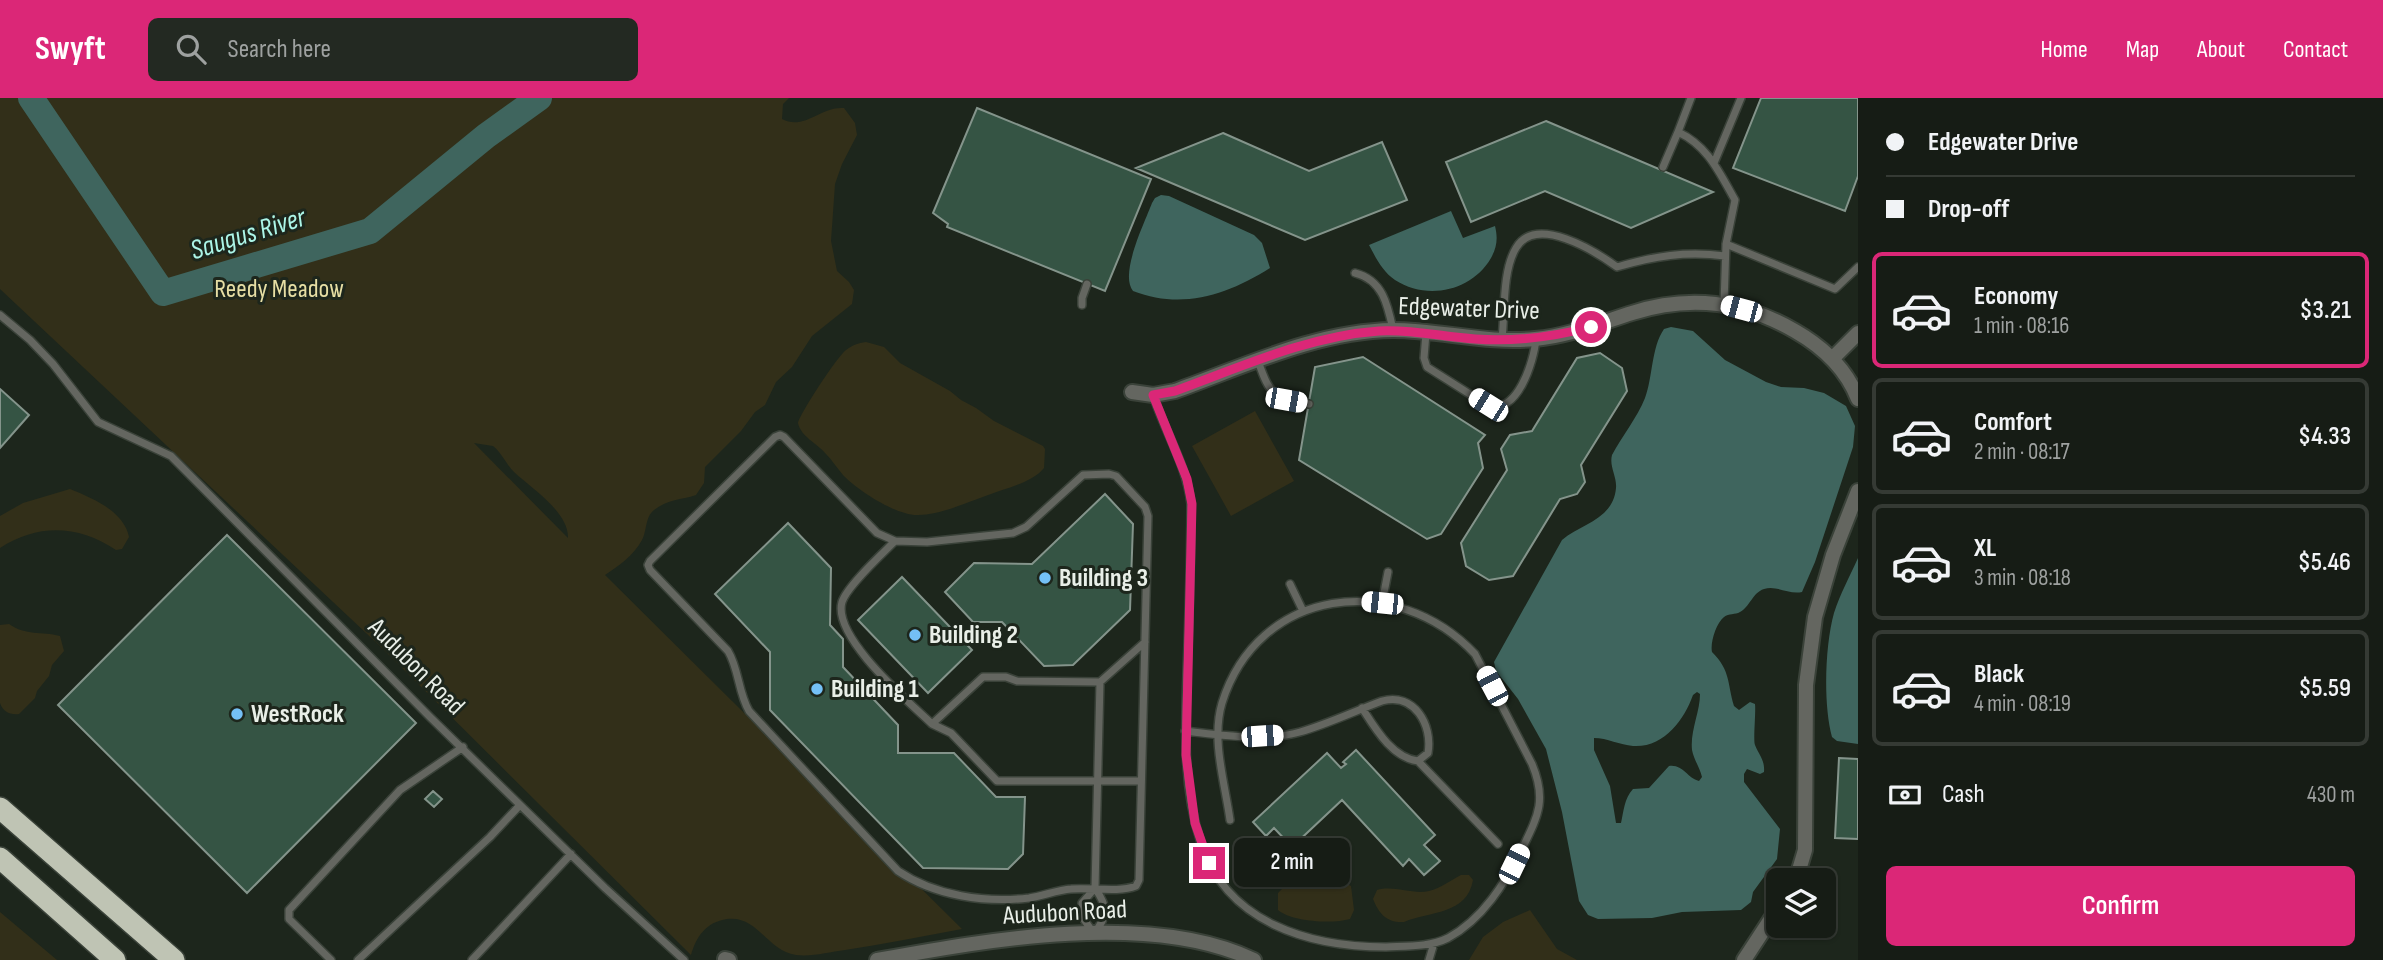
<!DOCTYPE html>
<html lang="en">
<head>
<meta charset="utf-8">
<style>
  body { margin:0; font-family:"Sofia Sans Condensed",sans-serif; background:#232922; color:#f1f3f6; height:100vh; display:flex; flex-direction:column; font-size:26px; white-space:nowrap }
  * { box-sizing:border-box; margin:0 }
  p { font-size:23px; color:#9ea1a0 }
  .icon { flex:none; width:38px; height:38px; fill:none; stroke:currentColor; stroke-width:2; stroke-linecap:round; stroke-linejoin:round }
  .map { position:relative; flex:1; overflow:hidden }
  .drawer { display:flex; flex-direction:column; background:#161c15; width:525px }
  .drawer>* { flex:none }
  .top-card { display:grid; align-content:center; height:154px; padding:0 28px; background:#161c15 }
  .fabs { position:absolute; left:1766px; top:770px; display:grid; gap:14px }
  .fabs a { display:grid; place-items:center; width:70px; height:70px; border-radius:10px; background:#161c15; box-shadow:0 2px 5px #0004,0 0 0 2px #353a34; font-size:35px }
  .end { position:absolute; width:32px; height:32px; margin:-16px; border:9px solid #db2777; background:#fff; box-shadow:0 0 0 4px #fff }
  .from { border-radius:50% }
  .bubble { position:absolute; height:49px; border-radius:10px; background:#161c15; box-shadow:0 2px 5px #0004,0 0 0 2px #353a34; font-size:23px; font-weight:600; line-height:49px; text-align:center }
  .car { position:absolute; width:21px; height:42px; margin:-21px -10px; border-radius:9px; box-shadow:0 0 5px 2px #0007; background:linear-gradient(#fff 24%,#345 0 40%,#fff 0 76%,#345 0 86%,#fff 0) }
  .top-card b { display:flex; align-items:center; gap:24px; height:66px; font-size:26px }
  .top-card b+b { border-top:2px solid #353a34 }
  .top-card i { width:18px; height:18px; background:#f1f3f6 }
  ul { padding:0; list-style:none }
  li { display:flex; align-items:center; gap:21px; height:116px; margin:0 14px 10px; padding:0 14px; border:4px solid #353a34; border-radius:10px }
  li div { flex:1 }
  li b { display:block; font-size:26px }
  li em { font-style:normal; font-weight:600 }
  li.current { border-color:#db2777 }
  li>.icon { width:63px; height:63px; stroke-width:1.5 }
  .pay { display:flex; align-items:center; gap:18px; height:77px; padding:0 28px; font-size:26px }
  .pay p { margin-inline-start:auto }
  .primary-button { display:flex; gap:14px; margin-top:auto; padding:14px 28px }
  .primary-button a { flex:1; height:80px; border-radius:10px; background:#db2777; color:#fff; font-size:28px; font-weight:600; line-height:80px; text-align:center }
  header { display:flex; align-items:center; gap:42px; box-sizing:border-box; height:98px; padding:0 35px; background:#db2777; color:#fff }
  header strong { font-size:33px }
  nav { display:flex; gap:38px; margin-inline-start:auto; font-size:24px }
  .search { width:490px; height:63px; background:#232922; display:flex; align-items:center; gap:18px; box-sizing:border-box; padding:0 24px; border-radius:10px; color:#9ea1a0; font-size:26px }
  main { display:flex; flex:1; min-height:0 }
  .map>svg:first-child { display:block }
  .green { fill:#322f19; fill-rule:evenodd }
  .water { fill:#3f655e; fill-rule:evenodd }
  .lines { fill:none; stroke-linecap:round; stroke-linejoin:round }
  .river { stroke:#3f655e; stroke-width:26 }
  .building { fill:#355444; stroke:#84948b; stroke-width:2 }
  .lane-casing { stroke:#3a4239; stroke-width:10 }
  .street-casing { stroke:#3a4239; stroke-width:18 }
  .highway-casing { stroke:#3a4239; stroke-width:24 }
  .lane { stroke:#646660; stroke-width:7 }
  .street { stroke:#646660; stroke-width:14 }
  .highway { stroke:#bfc4b4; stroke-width:21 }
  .route { stroke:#db2777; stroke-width:9 }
  .poi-dot { fill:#74c0f6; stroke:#1d261c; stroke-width:2.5 }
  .labels { text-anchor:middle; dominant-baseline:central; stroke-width:6; stroke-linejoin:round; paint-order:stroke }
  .park-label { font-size:26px; fill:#e6dea4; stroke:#1d261c }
  .street-label { font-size:26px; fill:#e9efe8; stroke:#1d261c }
  .poi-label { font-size:26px; font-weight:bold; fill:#e9efe8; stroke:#1d261c; text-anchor:start }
  .water-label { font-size:28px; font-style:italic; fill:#acf5e7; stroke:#1d261c }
</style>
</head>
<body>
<header>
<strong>Swyft</strong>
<div class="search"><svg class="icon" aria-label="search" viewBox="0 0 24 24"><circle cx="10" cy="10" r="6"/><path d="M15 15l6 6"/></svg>Search here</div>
<nav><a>Home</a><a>Map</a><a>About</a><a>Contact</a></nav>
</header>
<main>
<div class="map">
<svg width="1858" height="862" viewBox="0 0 1858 862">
  <rect width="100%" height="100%" fill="#1d261c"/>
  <path class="green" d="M 0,0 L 789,0 L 783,6 L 782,21 C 804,33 821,8 844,10 L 855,25 L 857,37 L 842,66 L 835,86 L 831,143 L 837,173 L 849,184 L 854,192 L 852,206 L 812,238 L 792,269 L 776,284 L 765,307 L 755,314 L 741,333 L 705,369 L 704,385 L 696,397 C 681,402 668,401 654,412 C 645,419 647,433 642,442 C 633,458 620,467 605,477 L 962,831 C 923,838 884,846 845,852 C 829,854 812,859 796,857 C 767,853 758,817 727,821 C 706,824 696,839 691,857 L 382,550 L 0,191 ZM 474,345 L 493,348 C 502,355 506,366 514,374 C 531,390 569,414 568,440 Z
    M 866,244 L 884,249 L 900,265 L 950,293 L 961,302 L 976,310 L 994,323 L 1043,348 L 1045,351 L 1044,370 C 1033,384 1007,390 991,396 C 970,403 941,417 918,417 C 897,418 857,392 843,377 C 837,370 832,362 826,356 C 817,345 801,339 798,325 C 801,314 837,259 846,252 C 853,247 858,245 866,244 Z
    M 1255,313 L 1294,383 L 1231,418 L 1192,348 Z
    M 70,391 C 92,400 124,413 129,439 L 122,451 L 116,452 C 79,427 38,425 0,450 L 0,418 L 23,405 Z
    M 9,526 C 26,538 41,533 60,538 L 64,553 L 52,567 L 49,578 L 37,593 L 35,600 L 19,616 C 10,617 3,614 0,605 L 0,527 Z
    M 1461,777 L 1469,777 L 1473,782 C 1467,817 1430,813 1404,824 C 1387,825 1379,816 1373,801 L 1377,792 C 1394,787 1413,797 1429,793 C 1441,790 1451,782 1461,777 Z
    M 1343,784 L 1351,788 L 1354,812 L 1350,821 C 1333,826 1292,824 1278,812 L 1278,795 L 1284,789 Z
    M 1530,812 L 1557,851 L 1577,862 L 1469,862 L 1483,839 L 1503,824 Z
    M 0,814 L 57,862 L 0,862 Z"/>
  <path class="water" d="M 1161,97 L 1169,98 L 1254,137 L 1262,145 L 1270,170 C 1227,197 1182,212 1133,193 C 1119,176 1145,124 1152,105 L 1155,100 Z
    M 1451,113 L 1463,140 L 1495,128 C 1498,140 1497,149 1491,160 C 1472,193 1427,203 1395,182 C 1382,173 1376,160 1369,147 Z
    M 1671,229 L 1693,233 L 1725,262 L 1766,284 L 1781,289 L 1804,290 L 1824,295 L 1846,308 L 1855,328 L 1853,349 L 1815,464 L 1802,494 C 1789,497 1777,487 1764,491 C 1752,495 1750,509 1740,514 C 1735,517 1729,515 1724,519 C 1716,525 1710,545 1712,554 C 1731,573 1727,585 1734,608 L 1739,612 L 1750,604 L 1755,606 C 1756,614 1753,643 1755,647 C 1759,657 1765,662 1764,674 L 1760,676 L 1747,671 L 1744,676 L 1744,684 L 1780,731 L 1777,761 L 1753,794 L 1751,804 L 1741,812 L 1682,814 L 1652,820 L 1598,821 L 1588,817 L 1579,803 L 1562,714 L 1546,651 L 1518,601 L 1496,573 L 1494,564 L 1562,442 C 1582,425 1613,422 1616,390 C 1617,378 1609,369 1612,357 C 1622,338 1637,320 1645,300 C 1653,279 1651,250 1664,231 ZM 1697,594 L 1700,596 C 1700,614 1690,633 1692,652 C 1694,662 1700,670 1702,679 L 1699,683 C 1687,680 1683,666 1669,668 L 1649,690 L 1633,691 C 1624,701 1624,712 1621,725 L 1616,725 L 1610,688 L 1594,652 L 1594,640 C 1607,640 1620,647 1633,648 C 1664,650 1684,622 1693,597 Z
    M 1858,460 L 1858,646 L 1837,643 L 1832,639 C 1823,606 1825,547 1834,515 C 1840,496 1850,478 1858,460 Z"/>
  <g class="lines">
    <path class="river" d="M 31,0 L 163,195 L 370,133 L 486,38 L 539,0"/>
  </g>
  <path class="building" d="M 1761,0 L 1858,0 L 1858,78 L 1845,113 L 1733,70 Z
    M 977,10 L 1151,81 L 1105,193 L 947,129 L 948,126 L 933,115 Z
    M 1546,23 L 1713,94 L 1631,130 L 1545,93 L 1471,124 L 1446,64 Z
    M 1223,35 L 1309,73 L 1382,44 L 1407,102 L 1305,142 L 1136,70 Z
    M 1600,255 L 1622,270 L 1627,293 L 1581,367 L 1585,384 L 1577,396 L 1560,401 L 1513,478 L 1489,482 L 1466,468 L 1461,445 L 1507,372 L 1501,351 L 1510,337 L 1532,333 L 1577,260 Z
    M 1363,259 L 1485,337 L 1478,345 L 1483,370 L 1441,436 L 1427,441 L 1299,362 L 1315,269 Z
    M 0,291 L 29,317 L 0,350 Z
    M 1105,396 L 1133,426 L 1130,512 L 1073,567 L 1044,568 L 1002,524 L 973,524 L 945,494 L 974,465 L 1032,466 Z
    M 788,425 L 831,470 L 830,527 L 843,541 L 843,569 L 898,627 L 898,655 L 954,655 L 996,699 L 1025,699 L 1023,756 L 1008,771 L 923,770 L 770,612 L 770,554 L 715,496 Z
    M 227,437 L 416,625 L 247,795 L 58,607 Z
    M 902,479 L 972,552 L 928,595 L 858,522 Z
    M 1356,652 L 1435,737 L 1424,747 L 1440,763 L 1424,777 L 1409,761 L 1403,768 L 1342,702 L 1292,749 L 1274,730 L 1266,738 L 1253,724 L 1327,655 L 1341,670 L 1346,666 L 1343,664 Z
    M 1839,660 L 1858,661 L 1858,741 L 1835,740 Z
    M 433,693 L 442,701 L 434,709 L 425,701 Z"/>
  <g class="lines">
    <g class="lane-casing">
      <path id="lane" d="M 1691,0 L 1678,34 C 1708,48 1719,74 1735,102 L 1726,146 L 1724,206
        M 1714,65 L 1741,0
        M 1663,69 L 1678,34
        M 1726,146 L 1835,191 L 1858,169
        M 1355,175 C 1383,182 1388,208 1393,232
        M 1082,207 L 1082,200 L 1087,186
        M 0,217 L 30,242 L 53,266 L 98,324 L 171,358 L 430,619 L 605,790 L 684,862
        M 1426,235 L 1424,260 L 1427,269 L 1487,307 C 1517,319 1534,263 1536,241
        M 1502,241 C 1505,215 1502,173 1516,150 C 1536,116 1595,153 1617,169 C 1654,158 1686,153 1725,158
        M 1258,263 C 1270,297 1273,300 1309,306
        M 1153,297 C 1165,334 1187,368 1191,406 C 1191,463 1189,520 1187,576 C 1185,633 1183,691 1201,745 C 1227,825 1309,849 1386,849 C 1407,848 1430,849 1448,840 C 1483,821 1505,785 1522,751 C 1538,718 1547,702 1532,666 L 1475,556 C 1396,472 1258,489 1222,605 C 1211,642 1225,685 1230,722
        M 780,337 L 784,339 L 877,435 L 895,443 L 927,444 L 1013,435 L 1026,429 L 1083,377 L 1109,376 L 1116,378 L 1145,409 L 1148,418 L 1139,782 L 1136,788 C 1117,795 1091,789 1071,791 C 1057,792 1043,798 1029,800 C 985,805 935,798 898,773 L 749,613 C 738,594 739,571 728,553 L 650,472 L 648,467 L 650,463 L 775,339 Z
        M 895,443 C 882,456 847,488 842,504 C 832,539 908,603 932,626 L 983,579 L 1006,579 L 1017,583 L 1100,584 L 1145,544
        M 1290,486 L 1303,513
        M 1382,505 L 1388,474
        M 1362,610 C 1375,630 1392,660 1418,663
        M 932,626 L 951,635 L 997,683 L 1141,683
        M 1185,633 C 1222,637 1264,644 1300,634 C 1328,626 1355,613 1382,603 C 1414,594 1433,627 1428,655 L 1418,663 L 1498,746
        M 1095,790 L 1082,805 L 1083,820 L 1094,836 C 1108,816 1109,811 1095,790 L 1100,584
        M 331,862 L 289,821 L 289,812 L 400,692 L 463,649
        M 358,862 L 490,739 L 520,707
        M 472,862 L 571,756
        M 1429,862 L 1434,845"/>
    </g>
    <g class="street-casing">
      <path id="street" d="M 1833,260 L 1858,235
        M 1132,294 L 1153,297 L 1175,293 C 1245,268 1317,233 1393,232 C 1441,232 1487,246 1535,241 C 1569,238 1600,225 1632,215 C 1688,197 1744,203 1795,233 C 1823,249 1846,270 1858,301
        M 1796,782 L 1805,752 L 1806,587 L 1815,519 L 1833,457 L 1858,393
        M 725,861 L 729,862
        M 877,862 C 987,842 1150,812 1254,862
        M 1744,862 L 1778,810"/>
    </g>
    <g class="highway-casing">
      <path id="highway" d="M 0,710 L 174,862
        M 0,760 L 115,862"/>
    </g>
    <use href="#lane" class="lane"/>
    <use href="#street" class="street"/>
    <use href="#highway" class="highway"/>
  </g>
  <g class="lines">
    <path class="route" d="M 1209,765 L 1195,725 L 1186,657 L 1192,406 L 1187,381 L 1153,297 L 1175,293 C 1241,269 1308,238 1379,233 C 1412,231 1443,239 1475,241 C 1515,244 1553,239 1591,229"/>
  </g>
  <g class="poi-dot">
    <circle cx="1045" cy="480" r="7"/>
    <circle cx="915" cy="537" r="7"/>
    <circle cx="817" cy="591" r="7"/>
    <circle cx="237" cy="616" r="7"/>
  </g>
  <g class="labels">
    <g class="park-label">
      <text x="279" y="191">Reedy Meadow</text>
    </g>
    <g class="street-label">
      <text transform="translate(1469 211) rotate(2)">Edgewater Drive</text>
      <text transform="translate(416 569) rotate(45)">Audubon Road</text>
      <text transform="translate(1065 815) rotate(-3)">Audubon Road</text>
    </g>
    <g class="poi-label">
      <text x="1059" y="480">Building 3</text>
      <text x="929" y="537">Building 2</text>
      <text x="831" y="591">Building 1</text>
      <text x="251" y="616">WestRock</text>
    </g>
    <g class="water-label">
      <text transform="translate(248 136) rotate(-17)">Saugus River</text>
    </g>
  </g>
</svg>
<div class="fabs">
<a><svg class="icon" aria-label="layers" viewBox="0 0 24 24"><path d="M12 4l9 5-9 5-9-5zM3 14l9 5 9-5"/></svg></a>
</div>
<i class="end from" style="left:1591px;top:229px"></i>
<i class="end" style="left:1209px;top:765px"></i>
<div class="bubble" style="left:1234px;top:740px;width:116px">2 min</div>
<i class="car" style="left:1741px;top:211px;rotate:285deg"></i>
<i class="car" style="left:1286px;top:302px;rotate:100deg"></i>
<i class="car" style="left:1488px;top:307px;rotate:302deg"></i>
<i class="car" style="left:1382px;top:505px;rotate:276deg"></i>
<i class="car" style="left:1492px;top:588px;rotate:332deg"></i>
<i class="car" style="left:1262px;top:638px;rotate:86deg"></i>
<i class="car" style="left:1514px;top:766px;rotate:26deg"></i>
</div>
<section class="drawer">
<div class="top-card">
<b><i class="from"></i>Edgewater Drive</b>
<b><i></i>Drop-off</b>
</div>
<ul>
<li class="current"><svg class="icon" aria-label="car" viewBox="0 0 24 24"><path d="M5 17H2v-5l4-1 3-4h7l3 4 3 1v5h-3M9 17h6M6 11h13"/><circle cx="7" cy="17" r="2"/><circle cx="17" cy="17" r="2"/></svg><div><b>Economy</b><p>1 min · 08:16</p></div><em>$3.21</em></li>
<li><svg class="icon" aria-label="car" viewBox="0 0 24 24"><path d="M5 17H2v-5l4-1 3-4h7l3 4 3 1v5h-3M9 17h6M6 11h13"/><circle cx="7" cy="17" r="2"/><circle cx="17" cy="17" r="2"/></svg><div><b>Comfort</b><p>2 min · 08:17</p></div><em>$4.33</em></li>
<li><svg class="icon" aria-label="car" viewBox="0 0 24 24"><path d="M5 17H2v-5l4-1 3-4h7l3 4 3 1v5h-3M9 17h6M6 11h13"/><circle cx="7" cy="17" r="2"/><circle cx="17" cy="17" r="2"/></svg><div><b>XL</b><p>3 min · 08:18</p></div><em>$5.46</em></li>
<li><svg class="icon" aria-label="car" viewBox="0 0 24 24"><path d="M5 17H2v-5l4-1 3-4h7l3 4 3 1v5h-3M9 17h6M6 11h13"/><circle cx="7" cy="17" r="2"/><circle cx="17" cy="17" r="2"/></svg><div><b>Black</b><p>4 min · 08:19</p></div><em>$5.59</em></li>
</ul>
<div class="pay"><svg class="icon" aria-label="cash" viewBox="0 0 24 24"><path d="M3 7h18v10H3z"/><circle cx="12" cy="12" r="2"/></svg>Cash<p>430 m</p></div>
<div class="primary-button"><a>Confirm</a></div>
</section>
</main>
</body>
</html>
